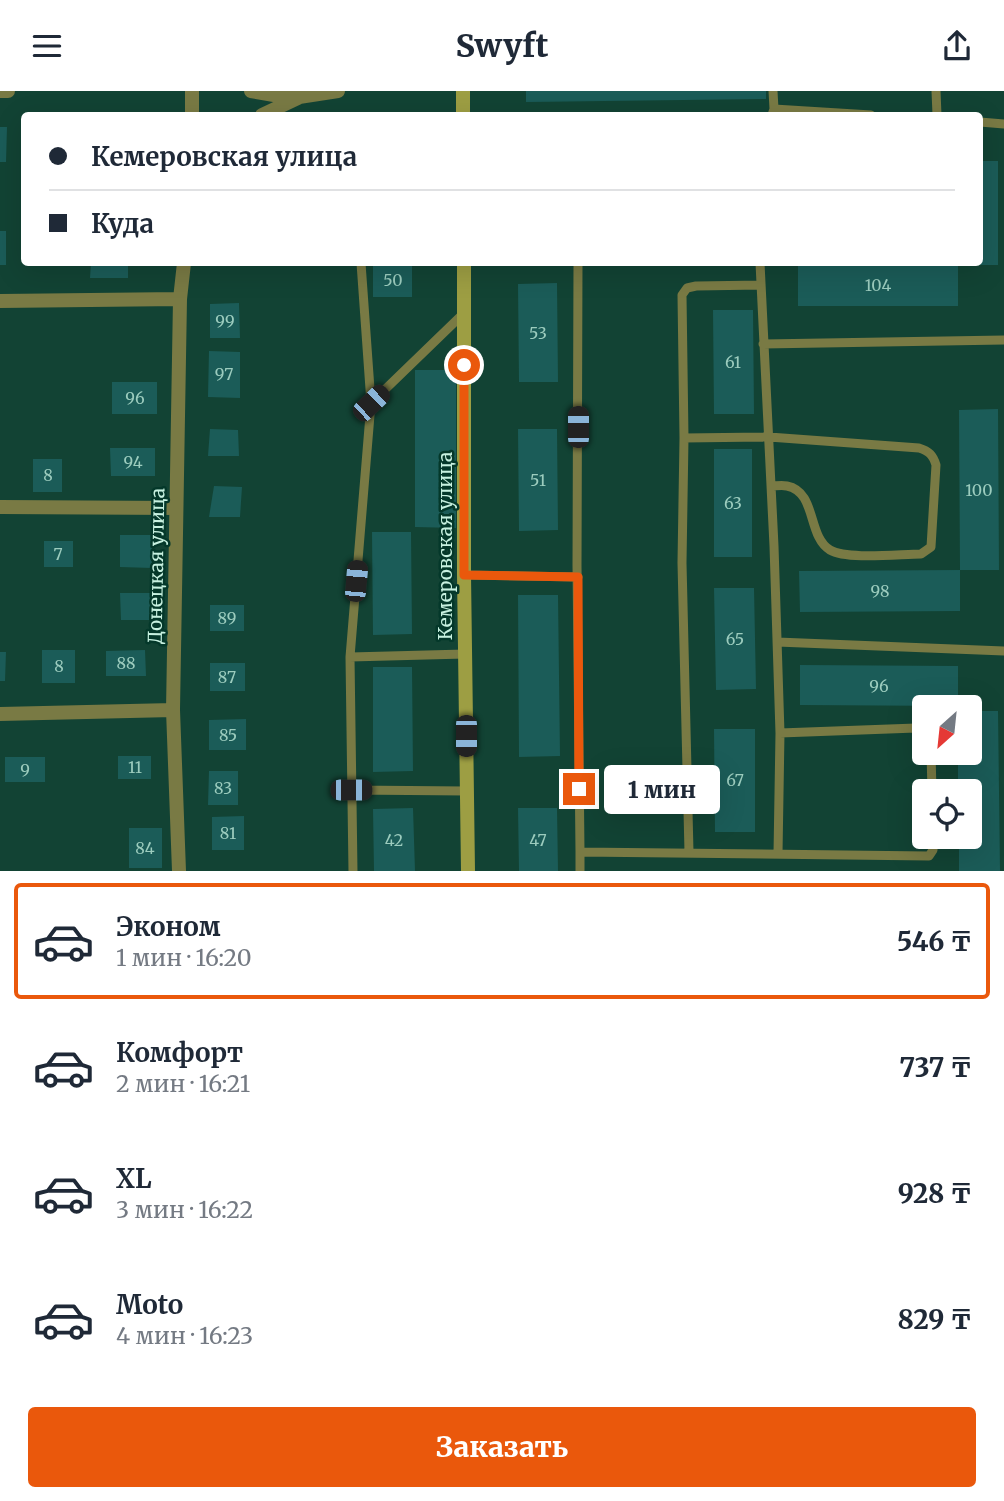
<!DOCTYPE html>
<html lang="ru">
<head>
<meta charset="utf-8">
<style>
  body { margin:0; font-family:Merriweather,serif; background:#f2f2f3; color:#1f2937; height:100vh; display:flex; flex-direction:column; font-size:26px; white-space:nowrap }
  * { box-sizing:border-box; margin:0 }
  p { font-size:23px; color:#747a83 }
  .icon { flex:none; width:38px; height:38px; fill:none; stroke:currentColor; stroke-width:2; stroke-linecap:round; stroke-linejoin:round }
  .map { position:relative; height:780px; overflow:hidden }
  .sheet { display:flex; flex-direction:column; background:#fff; flex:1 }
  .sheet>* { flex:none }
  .hud { position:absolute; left:21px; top:21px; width:962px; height:154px; border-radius:7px; box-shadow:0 7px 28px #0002; display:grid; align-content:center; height:154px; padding:0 28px; background:#fff }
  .needle { width:46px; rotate:207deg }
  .tools { position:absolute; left:912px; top:604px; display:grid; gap:14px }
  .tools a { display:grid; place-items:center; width:70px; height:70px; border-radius:7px; background:#fff; box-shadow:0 7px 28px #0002; font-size:35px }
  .end { position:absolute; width:32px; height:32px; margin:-16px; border:9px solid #ea580c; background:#fff; box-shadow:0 0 0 4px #fff }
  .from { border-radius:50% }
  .bubble { position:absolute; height:49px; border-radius:7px; background:#fff; box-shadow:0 7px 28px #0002; font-size:23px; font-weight:800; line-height:49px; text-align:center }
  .car { position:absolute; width:21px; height:42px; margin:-21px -10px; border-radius:9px; box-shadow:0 0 5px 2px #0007; background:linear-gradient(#222 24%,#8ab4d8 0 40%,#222 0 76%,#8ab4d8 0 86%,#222 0) }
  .hud b { display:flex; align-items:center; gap:24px; height:66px; font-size:26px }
  .hud b+b { border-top:2px solid #e0e1e3 }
  .hud i { width:18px; height:18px; background:#1f2937 }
  ul { padding:12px 0 0; list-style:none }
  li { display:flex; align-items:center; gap:21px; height:116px; margin:0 14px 10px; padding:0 14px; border:4px solid transparent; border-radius:7px }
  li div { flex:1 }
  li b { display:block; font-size:26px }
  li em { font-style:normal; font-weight:800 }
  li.on { border-color:#ea580c }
  li>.icon { width:63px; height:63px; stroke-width:1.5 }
  .action { display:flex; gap:14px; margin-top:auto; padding:14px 28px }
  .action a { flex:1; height:80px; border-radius:7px; background:#ea580c; color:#fff; font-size:28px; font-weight:800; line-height:80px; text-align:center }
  header { display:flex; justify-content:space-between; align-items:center; height:91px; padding:0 28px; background:#fff; font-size:32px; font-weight:800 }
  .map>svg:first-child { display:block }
  .building { fill:#1b5c58 }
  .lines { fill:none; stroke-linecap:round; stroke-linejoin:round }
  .lane { stroke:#797a44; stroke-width:9 }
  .street { stroke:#797a44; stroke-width:14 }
  .secondary { stroke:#9d9e43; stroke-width:14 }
  .route { stroke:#ea580c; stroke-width:9 }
  .labels { text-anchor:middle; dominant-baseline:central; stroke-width:5; stroke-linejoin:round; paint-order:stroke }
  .number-label { font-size:16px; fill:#9cccbe }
  .street-label { font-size:19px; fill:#c7f1e0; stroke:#04382a }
</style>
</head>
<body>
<header><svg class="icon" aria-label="menu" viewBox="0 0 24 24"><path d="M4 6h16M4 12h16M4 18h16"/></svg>Swyft<svg class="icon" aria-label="share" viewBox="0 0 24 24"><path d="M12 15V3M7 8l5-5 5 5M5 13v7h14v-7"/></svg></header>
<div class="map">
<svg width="1004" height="780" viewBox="0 0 1004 780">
  <rect width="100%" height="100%" fill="#124334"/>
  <path class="building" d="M 526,0 L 766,0 L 766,8 L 526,11 Z
    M 0,36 L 7,36 L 6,71 L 0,71 Z
    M 980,70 L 998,70 L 998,174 L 980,174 Z
    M 0,140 L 6,140 L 6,174 L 0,174 Z
    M 91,172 L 128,172 L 128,187 L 90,187 Z
    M 373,172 L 412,172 L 412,206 L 373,206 Z
    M 798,174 L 958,174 L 958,215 L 798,215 Z
    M 557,192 L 558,291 L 519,291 L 518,193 Z
    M 239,212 L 240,247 L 210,247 L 210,213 Z
    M 713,219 L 753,219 L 754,323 L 714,323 Z
    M 209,260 L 240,261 L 240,307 L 208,306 Z
    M 415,279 L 456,279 L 456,437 L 415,436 Z
    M 112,291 L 157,291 L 157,323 L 112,323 Z
    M 998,318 L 999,479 L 960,479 L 959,319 Z
    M 210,338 L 238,339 L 239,365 L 208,365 Z
    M 518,338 L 557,338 L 558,439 L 519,440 Z
    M 110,357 L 155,357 L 155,385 L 111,385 Z
    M 714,358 L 752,358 L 752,466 L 714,466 Z
    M 33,368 L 62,368 L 62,401 L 33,401 Z
    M 214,395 L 242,396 L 240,426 L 209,426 Z
    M 372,441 L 411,441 L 412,543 L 373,544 Z
    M 120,444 L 152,444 L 152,477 L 120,476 Z
    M 44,450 L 73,450 L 73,476 L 44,476 Z
    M 960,479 L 960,520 L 800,521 L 799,480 Z
    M 714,497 L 754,497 L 756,598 L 716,599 Z
    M 120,502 L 153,502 L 153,529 L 121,529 Z
    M 518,504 L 558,504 L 560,665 L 519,666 Z
    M 210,514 L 244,514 L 244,540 L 210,540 Z
    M 42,559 L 75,559 L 75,592 L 42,592 Z
    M 145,559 L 146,585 L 106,585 L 106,560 Z
    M 0,561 L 6,561 L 5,590 L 0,590 Z
    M 210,572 L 245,572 L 245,600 L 210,600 Z
    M 800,574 L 958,575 L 958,615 L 800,614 Z
    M 373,576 L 412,576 L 413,680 L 373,681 Z
    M 970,620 L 998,620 L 1000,780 L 959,780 L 959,746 L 970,746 L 970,700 L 958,700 L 958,662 L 970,662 Z
    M 246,628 L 246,659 L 209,659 L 209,629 Z
    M 714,638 L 755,638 L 755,741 L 715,741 Z
    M 118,665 L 151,665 L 151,688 L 118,688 Z
    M 5,666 L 45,666 L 45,691 L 5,691 Z
    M 209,680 L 238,680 L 238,714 L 208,714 Z
    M 413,717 L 415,780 L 374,780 L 373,718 Z
    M 518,717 L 557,717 L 558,780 L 519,780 Z
    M 244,725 L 244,759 L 212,759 L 212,726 Z
    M 129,737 L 162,737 L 162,777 L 129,777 Z"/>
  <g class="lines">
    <path class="lane" d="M 936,0 L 937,24
      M 774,18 L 871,24
      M 772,24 L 774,18 L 773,0
      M 980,31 L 1004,33
      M 578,172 L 577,474 L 580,761 L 929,765 L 933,759 L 934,746
      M 760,172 L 774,455 L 780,642 L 916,637 L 924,639
      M 763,253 L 1004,249
      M 371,312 L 463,223
      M 684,347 L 769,346 L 919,357 C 929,360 933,364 936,374 L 931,456 L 921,463 C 900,463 847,469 830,459 C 807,445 817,401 787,395 C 782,394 776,395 771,395
      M 464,484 L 578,486
      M 777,551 L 1004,560
      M 350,566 L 371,312 L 361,172
      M 931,662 L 932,700
      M 351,699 L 466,700
      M 580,761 L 580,780
      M 689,761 L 682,472 L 684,347 L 682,204 L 687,197 L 696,195 L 761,194
      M 778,763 L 780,642
      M 353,780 L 350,566 L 465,563"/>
    <path class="street" d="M 0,0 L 8,0
      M 192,0 L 192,24
      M 251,0 L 274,4 L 299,6 L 338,0
      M 262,24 L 298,7
      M 0,210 L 180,208
      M 0,416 L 176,417
      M 0,623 L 173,619
      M 179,780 L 173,619 L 180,208 L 184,172"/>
    <path class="secondary" d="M 463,0 L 463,24
      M 464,172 L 464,484 L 468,780"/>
  </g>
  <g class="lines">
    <path class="route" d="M 464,274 L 464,484 L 578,486 L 579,698"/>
  </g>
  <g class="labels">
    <g class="number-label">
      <text x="393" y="189">50</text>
      <text x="878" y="194">104</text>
      <text x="225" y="230">99</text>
      <text x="538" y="242">53</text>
      <text x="733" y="271">61</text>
      <text x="224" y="283">97</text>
      <text x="135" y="307">96</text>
      <text x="133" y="371">94</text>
      <text x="48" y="384">8</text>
      <text x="538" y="389">51</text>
      <text x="979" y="399">100</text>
      <text x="733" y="412">63</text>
      <text x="58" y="463">7</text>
      <text x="880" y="500">98</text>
      <text x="227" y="527">89</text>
      <text x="735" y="548">65</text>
      <text x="126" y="572">88</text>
      <text x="59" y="575">8</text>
      <text x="227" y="586">87</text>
      <text x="879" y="595">96</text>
      <text x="228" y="644">85</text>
      <text x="135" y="676">11</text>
      <text x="25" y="679">9</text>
      <text x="735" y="689">67</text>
      <text x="223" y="697">83</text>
      <text x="228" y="742">81</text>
      <text x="394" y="749">42</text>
      <text x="538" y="749">47</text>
      <text x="145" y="757">84</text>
    </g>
    <g class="street-label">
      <text transform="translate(445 455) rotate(-90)">Кемеровская улица</text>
      <text transform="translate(156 475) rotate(-89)">Донецкая улица</text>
    </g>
  </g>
</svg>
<div class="tools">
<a><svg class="needle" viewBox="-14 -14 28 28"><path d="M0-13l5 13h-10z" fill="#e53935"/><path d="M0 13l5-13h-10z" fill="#747a83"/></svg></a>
<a><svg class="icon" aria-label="locate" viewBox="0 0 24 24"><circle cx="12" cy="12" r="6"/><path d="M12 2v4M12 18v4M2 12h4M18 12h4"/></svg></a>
</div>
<i class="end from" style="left:464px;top:274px"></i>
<i class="end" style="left:579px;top:698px"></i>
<div class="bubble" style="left:604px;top:674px;width:116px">1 мин</div>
<i class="car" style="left:371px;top:312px;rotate:46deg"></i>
<i class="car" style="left:578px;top:336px;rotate:0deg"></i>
<i class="car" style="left:356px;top:490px;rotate:5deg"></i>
<i class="car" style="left:466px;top:645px;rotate:180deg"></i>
<i class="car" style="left:351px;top:699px;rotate:90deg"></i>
<div class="hud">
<b><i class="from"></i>Кемеровская улица</b>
<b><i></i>Куда</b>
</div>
</div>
<section class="sheet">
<ul>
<li class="on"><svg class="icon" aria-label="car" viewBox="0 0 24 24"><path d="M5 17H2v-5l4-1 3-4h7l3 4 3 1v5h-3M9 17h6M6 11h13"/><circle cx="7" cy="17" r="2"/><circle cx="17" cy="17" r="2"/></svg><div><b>Эконом</b><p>1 мин · 16:20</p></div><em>546 ₸</em></li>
<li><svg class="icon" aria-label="car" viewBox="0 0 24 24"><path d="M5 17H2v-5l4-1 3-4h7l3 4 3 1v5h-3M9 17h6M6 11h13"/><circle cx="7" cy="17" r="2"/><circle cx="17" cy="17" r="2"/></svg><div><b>Комфорт</b><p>2 мин · 16:21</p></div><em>737 ₸</em></li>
<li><svg class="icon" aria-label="car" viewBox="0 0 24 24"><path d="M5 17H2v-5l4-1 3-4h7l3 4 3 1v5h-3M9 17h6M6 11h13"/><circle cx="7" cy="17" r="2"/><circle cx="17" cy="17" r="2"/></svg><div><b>XL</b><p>3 мин · 16:22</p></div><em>928 ₸</em></li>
<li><svg class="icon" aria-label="car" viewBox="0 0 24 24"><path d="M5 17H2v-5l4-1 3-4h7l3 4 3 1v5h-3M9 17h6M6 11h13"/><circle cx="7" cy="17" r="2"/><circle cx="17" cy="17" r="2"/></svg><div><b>Moto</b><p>4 мин · 16:23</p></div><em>829 ₸</em></li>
</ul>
<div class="action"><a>Заказать</a></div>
</section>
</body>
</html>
